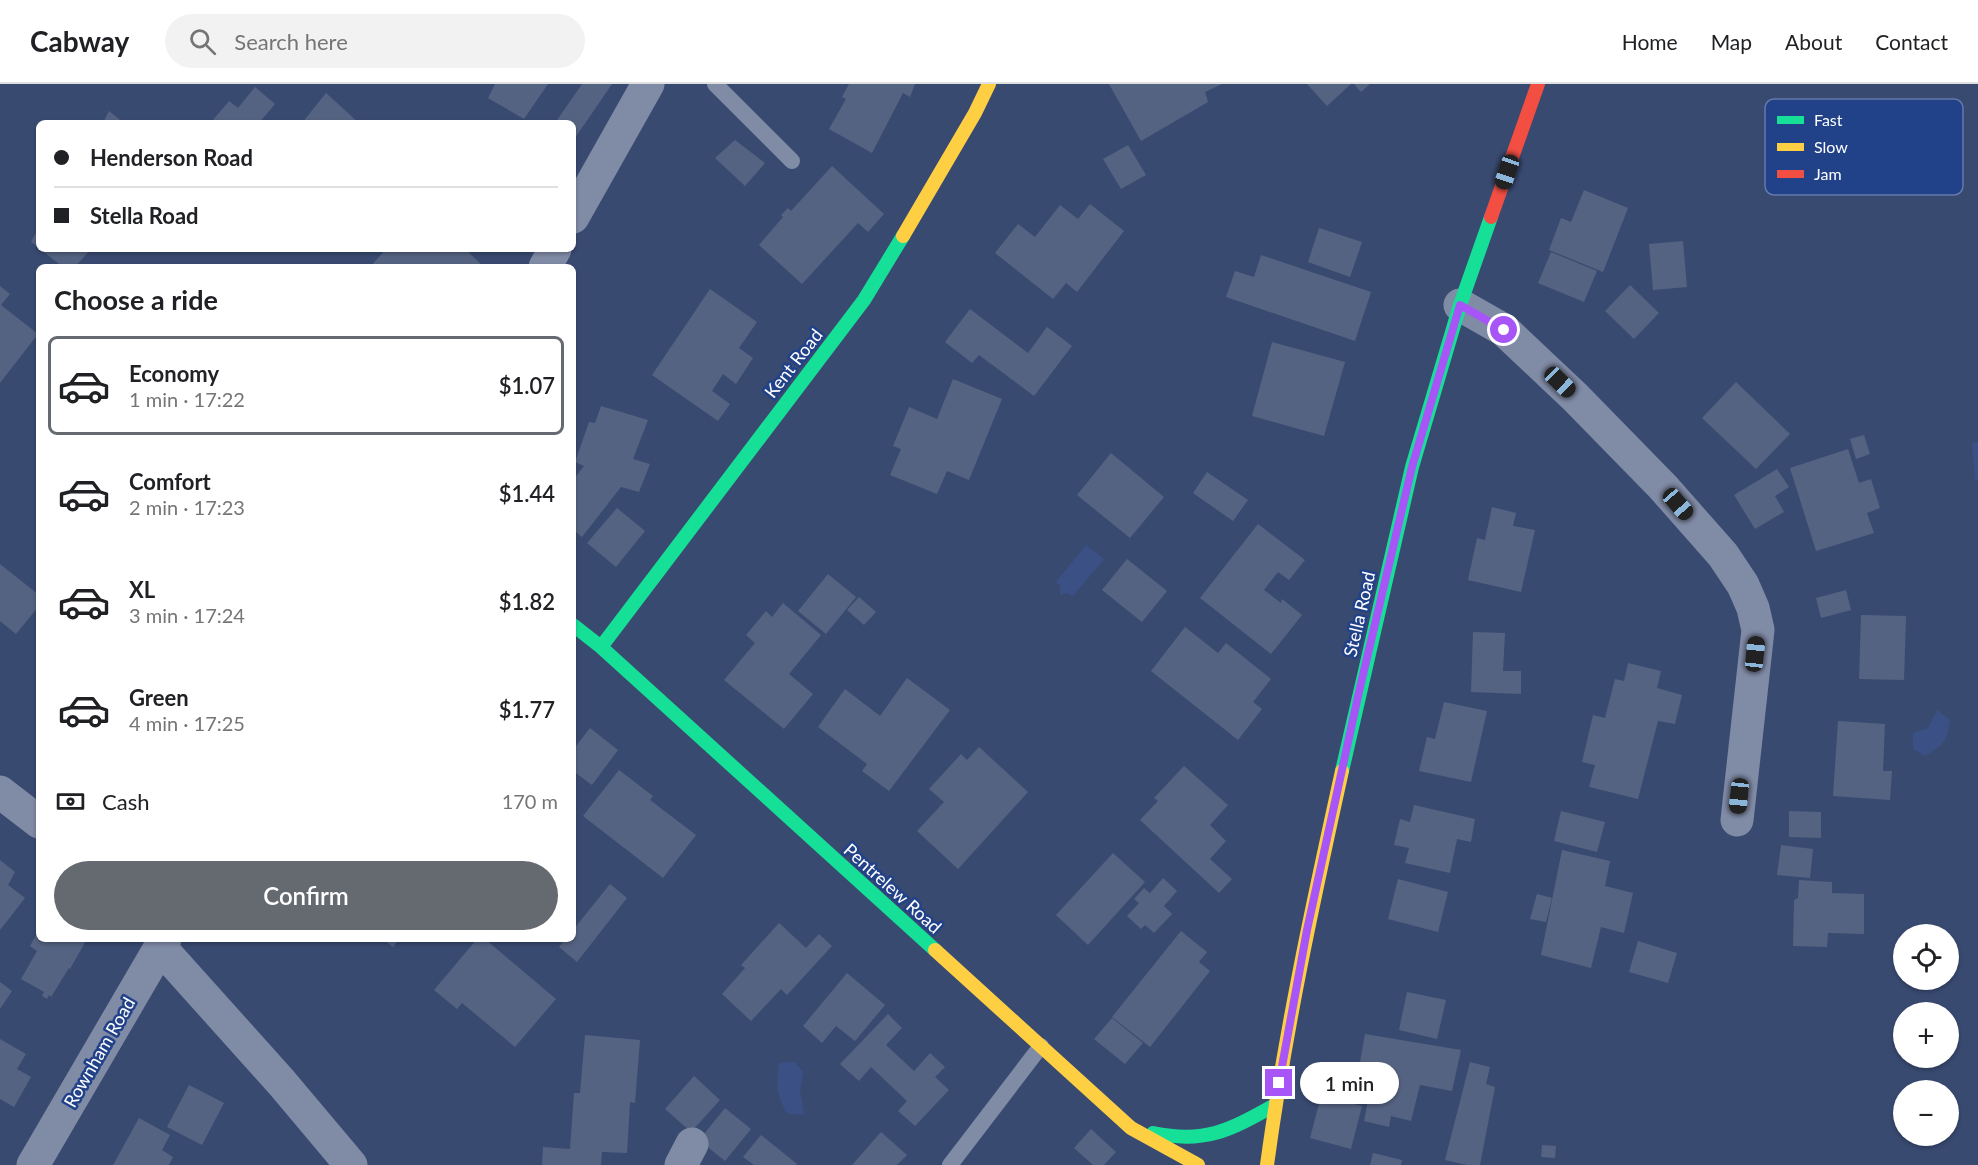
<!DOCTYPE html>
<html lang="en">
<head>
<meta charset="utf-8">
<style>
  body { margin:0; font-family:Lato,sans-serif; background:#f2f2f2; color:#202124; height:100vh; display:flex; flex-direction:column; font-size:22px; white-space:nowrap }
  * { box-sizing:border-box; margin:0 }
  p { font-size:20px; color:#757577 }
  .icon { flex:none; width:33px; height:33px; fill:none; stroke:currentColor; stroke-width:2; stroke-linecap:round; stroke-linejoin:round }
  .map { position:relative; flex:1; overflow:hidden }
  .side { position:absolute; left:36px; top:180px; width:540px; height:678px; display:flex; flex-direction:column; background:#fff; border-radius:9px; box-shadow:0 2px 4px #0004 }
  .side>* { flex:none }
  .guide { position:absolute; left:36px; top:36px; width:540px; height:132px; border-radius:9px; box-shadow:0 2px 4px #0004; display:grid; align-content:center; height:132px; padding:0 18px; background:#fff }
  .fabs { position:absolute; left:1893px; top:840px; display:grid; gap:12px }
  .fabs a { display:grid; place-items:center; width:66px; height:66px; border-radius:50%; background:#fff; box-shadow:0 2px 4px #0004; font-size:30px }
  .end { position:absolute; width:27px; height:27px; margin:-14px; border:8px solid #a855f7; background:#fff; box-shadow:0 0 0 3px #fff }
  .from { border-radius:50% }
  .bubble { position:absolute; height:42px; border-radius:21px; background:#fff; box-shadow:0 2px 4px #0004; font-size:20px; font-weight:600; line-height:42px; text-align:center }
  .car { position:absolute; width:18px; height:36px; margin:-18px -9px; border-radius:8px; box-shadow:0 0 4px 2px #0007; background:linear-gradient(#222 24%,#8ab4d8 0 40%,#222 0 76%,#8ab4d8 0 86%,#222 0) }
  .guide b { display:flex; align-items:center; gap:21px; height:57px; font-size:22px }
  .guide b+b { border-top:2px solid #e0e0e0 }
  .guide i { width:15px; height:15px; background:#202124 }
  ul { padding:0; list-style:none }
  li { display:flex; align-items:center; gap:18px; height:99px; margin:0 12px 9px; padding:0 6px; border:3px solid transparent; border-radius:9px }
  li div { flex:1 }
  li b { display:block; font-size:22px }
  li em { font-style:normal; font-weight:600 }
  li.current { border-color:#656970 }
  li>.icon { width:54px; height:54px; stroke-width:1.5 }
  h2 { padding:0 18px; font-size:27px; line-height:72px }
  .pay { display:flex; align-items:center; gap:15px; height:66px; padding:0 18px; font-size:22px }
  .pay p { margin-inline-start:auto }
  .cta { display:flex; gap:12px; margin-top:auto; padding:12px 18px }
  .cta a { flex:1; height:69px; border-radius:36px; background:#656970; color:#fff; font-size:24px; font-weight:600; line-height:69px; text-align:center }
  header { display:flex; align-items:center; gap:36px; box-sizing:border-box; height:84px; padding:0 30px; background:#fff; border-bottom:2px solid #e0e0e0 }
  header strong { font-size:28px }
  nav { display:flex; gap:33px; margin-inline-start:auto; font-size:21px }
  .search { width:420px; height:54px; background:#f2f2f2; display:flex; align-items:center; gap:15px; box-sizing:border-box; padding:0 21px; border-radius:33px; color:#757577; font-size:22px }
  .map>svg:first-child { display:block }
  .water { fill:#3b5185 }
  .building { fill:#556382 }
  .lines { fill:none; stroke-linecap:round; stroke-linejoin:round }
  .lane { stroke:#808ba6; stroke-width:16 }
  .street { stroke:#808ba6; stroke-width:33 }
  .fast { stroke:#16e098; stroke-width:14 }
  .slow { stroke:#ffcf43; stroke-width:14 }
  .jam { stroke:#f24e42; stroke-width:14 }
  .route { stroke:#a855f7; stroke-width:8 }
  .labels { text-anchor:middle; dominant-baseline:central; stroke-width:5; stroke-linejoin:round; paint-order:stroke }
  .street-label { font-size:18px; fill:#fff; stroke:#214189 }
  .key { fill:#214189; stroke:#647aac; stroke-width:1.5 }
  .key-label { font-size:16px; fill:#fff }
</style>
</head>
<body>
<header>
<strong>Cabway</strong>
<div class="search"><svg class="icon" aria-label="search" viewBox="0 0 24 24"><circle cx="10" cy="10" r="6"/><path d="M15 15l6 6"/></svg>Search here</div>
<nav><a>Home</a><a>Map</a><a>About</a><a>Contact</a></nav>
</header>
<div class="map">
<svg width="1978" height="1081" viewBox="0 0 1978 1081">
  <rect width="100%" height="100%" fill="#394a71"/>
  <path class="water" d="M 1978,358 L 1978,395 L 1975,396 L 1972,359 Z
    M 1086,461 L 1104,475 L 1073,512 L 1067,509 L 1060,511 L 1060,501 L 1056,498 Z
    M 1937,626 L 1950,636 C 1946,659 1945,660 1925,672 L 1913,665 L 1913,649 L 1928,644 Z
    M 795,978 L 803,988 L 800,1007 L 804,1030 L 788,1030 C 776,1012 776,1001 779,979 Z"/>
  <path class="building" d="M 495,0 L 548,0 L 524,35 L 488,14 Z
    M 582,0 L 612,0 L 573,57 L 573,39 L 555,39 Z
    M 849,0 L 915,0 L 910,13 L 903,9 L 872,69 L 829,45 L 846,15 L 842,13 Z
    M 1109,0 L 1222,0 L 1205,8 L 1208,18 L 1141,57 Z
    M 1307,0 L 1351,0 L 1327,22 Z
    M 1354,0 L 1370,0 L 1361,8 Z
    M 255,3 L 275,20 L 259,39 L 216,39 L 213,36 L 229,17 L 238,24 Z
    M 326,9 L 359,39 L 302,39 Z
    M 109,27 L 124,39 L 103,39 Z
    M 735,56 L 765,79 L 745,102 L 715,74 Z
    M 1128,61 L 1146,91 L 1121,105 L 1103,75 Z
    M 832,82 L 884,130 L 868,148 L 858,139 L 802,200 L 759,161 L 783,133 L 781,131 L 788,124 L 791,127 Z
    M 1584,106 L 1628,124 L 1603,188 L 1549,166 L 1561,134 L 1571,138 Z
    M 1090,120 L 1124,147 L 1077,208 L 1066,199 L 1053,215 L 995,169 L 1018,140 L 1035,153 L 1060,121 L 1078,135 Z
    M 39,143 L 39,164 L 31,158 Z
    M 1319,144 L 1362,158 L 1350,193 L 1308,178 Z
    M 1683,157 L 1687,203 L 1653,206 L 1649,160 Z
    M 40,165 L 86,165 L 89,167 L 75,183 L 63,183 Z
    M 386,165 L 465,165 L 484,183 L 370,183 Z
    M 1551,168 L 1597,187 L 1584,218 L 1538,199 Z
    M 1261,171 L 1371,208 L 1355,257 L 1226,213 L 1235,187 L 1254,193 Z
    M 1630,201 L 1659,229 L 1634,255 L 1605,227 Z
    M 0,202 L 10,210 L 1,221 L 38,250 L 0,299 Z
    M 710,205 L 757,238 L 739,264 L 753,274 L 736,300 L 723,290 L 712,307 L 730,320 L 718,337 L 652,291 Z
    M 970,225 L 1028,269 L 1047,243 L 1072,262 L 1034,312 L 979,271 L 972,279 L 945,258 Z
    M 1272,258 L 1345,278 L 1324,352 L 1252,332 Z
    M 953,295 L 1002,315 L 969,396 L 947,387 L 937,410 L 890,391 L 901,365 L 893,362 L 909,323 L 937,335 Z
    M 1736,298 L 1790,350 L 1756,385 L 1702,334 Z
    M 601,322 L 648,336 L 633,375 L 650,380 L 639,408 L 621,403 L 582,453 L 573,446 L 573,396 L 584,382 L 575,378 L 589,338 L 595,339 Z
    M 1864,351 L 1870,370 L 1856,375 L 1850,355 Z
    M 1848,365 L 1859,399 L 1871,395 L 1880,424 L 1867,429 L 1874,449 L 1816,467 L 1790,384 Z
    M 1111,369 L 1164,413 L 1130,454 L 1077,411 Z
    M 1777,385 L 1789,403 L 1775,412 L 1784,428 L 1755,445 L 1734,411 Z
    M 1207,388 L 1248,416 L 1233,437 L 1193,409 Z
    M 1492,423 L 1516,429 L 1513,442 L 1535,446 L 1521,508 L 1468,496 L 1477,454 L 1485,456 Z
    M 617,424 L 645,447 L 616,483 L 587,459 Z
    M 1258,440 L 1305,476 L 1289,496 L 1278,488 L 1264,506 L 1281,519 L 1282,515 L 1302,531 L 1271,570 L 1200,514 Z
    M 1127,475 L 1167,507 L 1142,538 L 1102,506 Z
    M 0,480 L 39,511 L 39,522 L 16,550 L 0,537 Z
    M 828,490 L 856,513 L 826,550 L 798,527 Z
    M 1846,506 L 1851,526 L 1821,534 L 1816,514 Z
    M 859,513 L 876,528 L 864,541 L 847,526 Z
    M 783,519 L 821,551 L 789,590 L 813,610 L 784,645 L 724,596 L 755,559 L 746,551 L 766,527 L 772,533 Z
    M 1861,531 L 1906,532 L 1904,596 L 1859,595 Z
    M 1185,543 L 1218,569 L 1226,559 L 1271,595 L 1253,618 L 1262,625 L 1238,656 L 1151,587 Z
    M 1473,548 L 1505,549 L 1503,587 L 1521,587 L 1521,610 L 1471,608 Z
    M 1628,579 L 1661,587 L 1657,604 L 1682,611 L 1675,640 L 1658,637 L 1638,715 L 1589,703 L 1595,681 L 1582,678 L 1593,631 L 1605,634 L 1615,595 L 1624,597 Z
    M 907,594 L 950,626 L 889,707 L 862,687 L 867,680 L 818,643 L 845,605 L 880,632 Z
    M 1444,618 L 1487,627 L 1471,698 L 1419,687 L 1427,653 L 1435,655 Z
    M 1838,637 L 1885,640 L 1883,687 L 1892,687 L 1890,716 L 1833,712 Z
    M 590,644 L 618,666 L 592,701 L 573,687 L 573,666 Z
    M 979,663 L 1028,708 L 958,785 L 917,747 L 944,718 L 929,705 L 961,670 L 967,676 Z
    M 1184,682 L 1228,721 L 1210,741 L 1226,757 L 1210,775 L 1232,795 L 1219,809 L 1140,736 L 1158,717 L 1154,714 Z
    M 619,686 L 653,712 L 650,716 L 696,751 L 663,794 L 583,732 Z
    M 1414,721 L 1475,735 L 1471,758 L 1457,755 L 1450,789 L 1405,779 L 1409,764 L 1394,761 L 1400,735 L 1410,738 Z
    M 1561,727 L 1605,738 L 1597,768 L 1554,757 Z
    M 1789,727 L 1821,728 L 1821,754 L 1789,753 Z
    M 1781,761 L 1813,765 L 1810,794 L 1777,791 Z
    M 1562,766 L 1610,777 L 1605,802 L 1633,809 L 1624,849 L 1601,843 L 1591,884 L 1541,871 Z
    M 1113,769 L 1145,798 L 1088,861 L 1056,831 Z
    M 0,776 L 15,788 L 8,801 L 25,814 L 0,846 Z
    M 1163,794 L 1177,807 L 1164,822 L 1172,830 L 1154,849 L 1145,841 L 1141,845 L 1127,832 L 1139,819 L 1134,815 L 1144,804 L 1150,809 Z
    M 1398,795 L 1448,808 L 1438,848 L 1388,835 Z
    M 1799,796 L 1832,798 L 1832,809 L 1864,810 L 1864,850 L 1828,849 L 1827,863 L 1793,862 L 1794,816 L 1798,814 Z
    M 610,800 L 627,814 L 577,878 L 559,863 L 565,855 L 573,855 L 573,846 Z
    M 1537,810 L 1552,814 L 1546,838 L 1530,835 Z
    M 779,839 L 806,864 L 819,850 L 832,862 L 787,911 L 781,905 L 751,937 L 722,910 L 745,884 L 741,881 Z
    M 39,846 L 39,855 L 87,855 L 70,885 L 69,884 L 51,913 L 49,911 L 47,915 L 42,912 L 44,908 L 21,895 L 37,867 L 30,862 Z
    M 1181,847 L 1207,868 L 1199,878 L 1210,887 L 1150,963 L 1112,933 Z
    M 383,855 L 399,855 L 393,863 Z
    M 477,855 L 485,855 L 556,915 L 515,963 L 462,919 L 457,925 L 434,906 Z
    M 1638,857 L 1677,869 L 1668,899 L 1629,888 Z
    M 847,889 L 885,921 L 855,957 L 836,942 L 822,959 L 803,942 Z
    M 0,898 L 12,907 L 0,925 Z
    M 1407,908 L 1446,916 L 1437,955 L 1399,946 Z
    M 888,930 L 902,944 L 886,961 L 914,987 L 930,969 L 945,983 L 935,993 L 949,1006 L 915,1042 L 898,1027 L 907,1017 L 871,983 L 859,997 L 840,980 Z
    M 1112,934 L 1143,959 L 1125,980 L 1094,955 Z
    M 1365,950 L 1461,966 L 1452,1007 L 1420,1001 L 1411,1037 L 1391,1032 L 1389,1043 L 1364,1037 L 1373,992 L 1358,989 Z
    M 585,951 L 640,956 L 635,1019 L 630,1018 L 627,1069 L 602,1068 L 601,1081 L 542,1081 L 543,1063 L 570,1065 L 574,1009 L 580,1009 Z
    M 0,955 L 26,970 L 17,985 L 31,993 L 14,1023 L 0,1015 Z
    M 1470,978 L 1490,983 L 1486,1000 L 1495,1003 L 1480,1081 L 1467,1081 L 1445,1076 Z
    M 694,992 L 720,1016 L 691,1048 L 665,1025 Z
    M 189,1001 L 224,1019 L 202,1061 L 167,1043 Z
    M 1321,1012 L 1362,1022 L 1351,1065 L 1310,1054 Z
    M 725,1024 L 751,1045 L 725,1077 L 699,1056 Z
    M 139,1034 L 170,1051 L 162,1066 L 173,1073 L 169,1081 L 113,1081 Z
    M 1091,1045 L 1116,1068 L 1104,1081 L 1093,1081 L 1074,1064 Z
    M 881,1048 L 907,1071 L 897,1081 L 852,1081 Z
    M 761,1051 L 797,1080 L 796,1081 L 754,1081 L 743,1073 Z
    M 1542,1061 L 1556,1062 L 1555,1074 L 1541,1073 Z
    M 1373,1069 L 1402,1076 L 1401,1081 L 1370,1081 Z"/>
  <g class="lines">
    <path class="lane" d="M 715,0 L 792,77
      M 950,1081 L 1041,962"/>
    <path class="street" d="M 573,133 L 648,0
      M 545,183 L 555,165
      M 1460,221 L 1504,246 L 1575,313 L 1663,403 L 1723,471 L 1743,501 L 1753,524 L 1758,546 L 1737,736
      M 0,708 L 39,738
      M 160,863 L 282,999 L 351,1081
      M 33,1081 L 165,855
      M 681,1081 L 692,1060"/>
    <path class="fast" d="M 573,541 L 601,563 L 935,866
      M 601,563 L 864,216 L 903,152
      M 1342,687 L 1412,383 L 1460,221 L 1491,133
      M 1153,1049 C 1206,1060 1230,1046 1275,1021"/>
    <path class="slow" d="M 903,152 L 975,29 L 989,0
      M 935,866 L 1131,1044 L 1198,1081
      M 1267,1081 C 1285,948 1313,818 1342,687"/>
    <path class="jam" d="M 1491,133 L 1538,0"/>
  </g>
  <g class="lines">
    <path class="route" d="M 1279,999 L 1307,846 L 1359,608 L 1412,383 L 1460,221 L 1504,246"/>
  </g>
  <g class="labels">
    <g class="street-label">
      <text transform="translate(793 279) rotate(-52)">Kent Road</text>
      <text transform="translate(1359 530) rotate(-77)">Stella Road</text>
      <text transform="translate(893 804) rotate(42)">Pentrelew Road</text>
      <text transform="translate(99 968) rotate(-60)">Rownham Road</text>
    </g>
  </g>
  <rect x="1765" y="15" width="198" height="96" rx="9" class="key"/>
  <rect x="1777" y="32" width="27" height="8" fill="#16e098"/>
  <rect x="1777" y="59" width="27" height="8" fill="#ffcf43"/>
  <rect x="1777" y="86" width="27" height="8" fill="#f24e42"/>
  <g class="key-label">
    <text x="1814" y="42">Fast</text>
    <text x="1814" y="69">Slow</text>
    <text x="1814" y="96">Jam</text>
  </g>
</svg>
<div class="fabs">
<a><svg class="icon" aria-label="locate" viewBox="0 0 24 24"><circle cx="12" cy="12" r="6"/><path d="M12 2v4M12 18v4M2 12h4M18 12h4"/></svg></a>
<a>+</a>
<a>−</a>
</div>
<i class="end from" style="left:1504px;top:246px"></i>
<i class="end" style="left:1279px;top:999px"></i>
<div class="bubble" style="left:1300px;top:978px;width:99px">1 min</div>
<i class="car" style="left:1507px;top:88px;rotate:199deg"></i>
<i class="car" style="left:1560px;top:298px;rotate:134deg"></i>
<i class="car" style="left:1678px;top:420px;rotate:139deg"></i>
<i class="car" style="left:1755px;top:570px;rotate:6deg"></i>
<i class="car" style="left:1739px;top:712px;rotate:186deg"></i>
<div class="guide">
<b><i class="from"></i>Henderson Road</b>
<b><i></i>Stella Road</b>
</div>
<section class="side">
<h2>Choose a ride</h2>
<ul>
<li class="current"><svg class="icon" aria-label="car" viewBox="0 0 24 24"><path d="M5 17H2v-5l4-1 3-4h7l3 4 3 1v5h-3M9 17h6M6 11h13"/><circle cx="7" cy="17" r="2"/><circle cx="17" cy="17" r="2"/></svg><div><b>Economy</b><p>1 min · 17:22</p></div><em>$1.07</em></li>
<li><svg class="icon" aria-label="car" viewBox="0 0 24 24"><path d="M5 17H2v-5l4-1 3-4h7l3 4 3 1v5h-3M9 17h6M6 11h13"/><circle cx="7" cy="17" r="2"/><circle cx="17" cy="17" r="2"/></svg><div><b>Comfort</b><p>2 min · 17:23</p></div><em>$1.44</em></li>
<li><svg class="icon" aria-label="car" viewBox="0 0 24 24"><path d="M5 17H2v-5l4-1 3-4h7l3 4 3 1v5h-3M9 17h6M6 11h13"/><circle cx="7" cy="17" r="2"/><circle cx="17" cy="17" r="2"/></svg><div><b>XL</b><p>3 min · 17:24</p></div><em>$1.82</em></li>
<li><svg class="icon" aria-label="car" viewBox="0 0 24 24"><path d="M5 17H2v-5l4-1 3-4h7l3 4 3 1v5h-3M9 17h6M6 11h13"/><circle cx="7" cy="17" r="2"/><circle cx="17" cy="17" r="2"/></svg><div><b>Green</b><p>4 min · 17:25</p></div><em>$1.77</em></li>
</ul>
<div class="pay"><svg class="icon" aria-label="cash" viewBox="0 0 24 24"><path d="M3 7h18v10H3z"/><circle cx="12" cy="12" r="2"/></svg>Cash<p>170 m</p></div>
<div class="cta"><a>Confirm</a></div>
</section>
</div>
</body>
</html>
